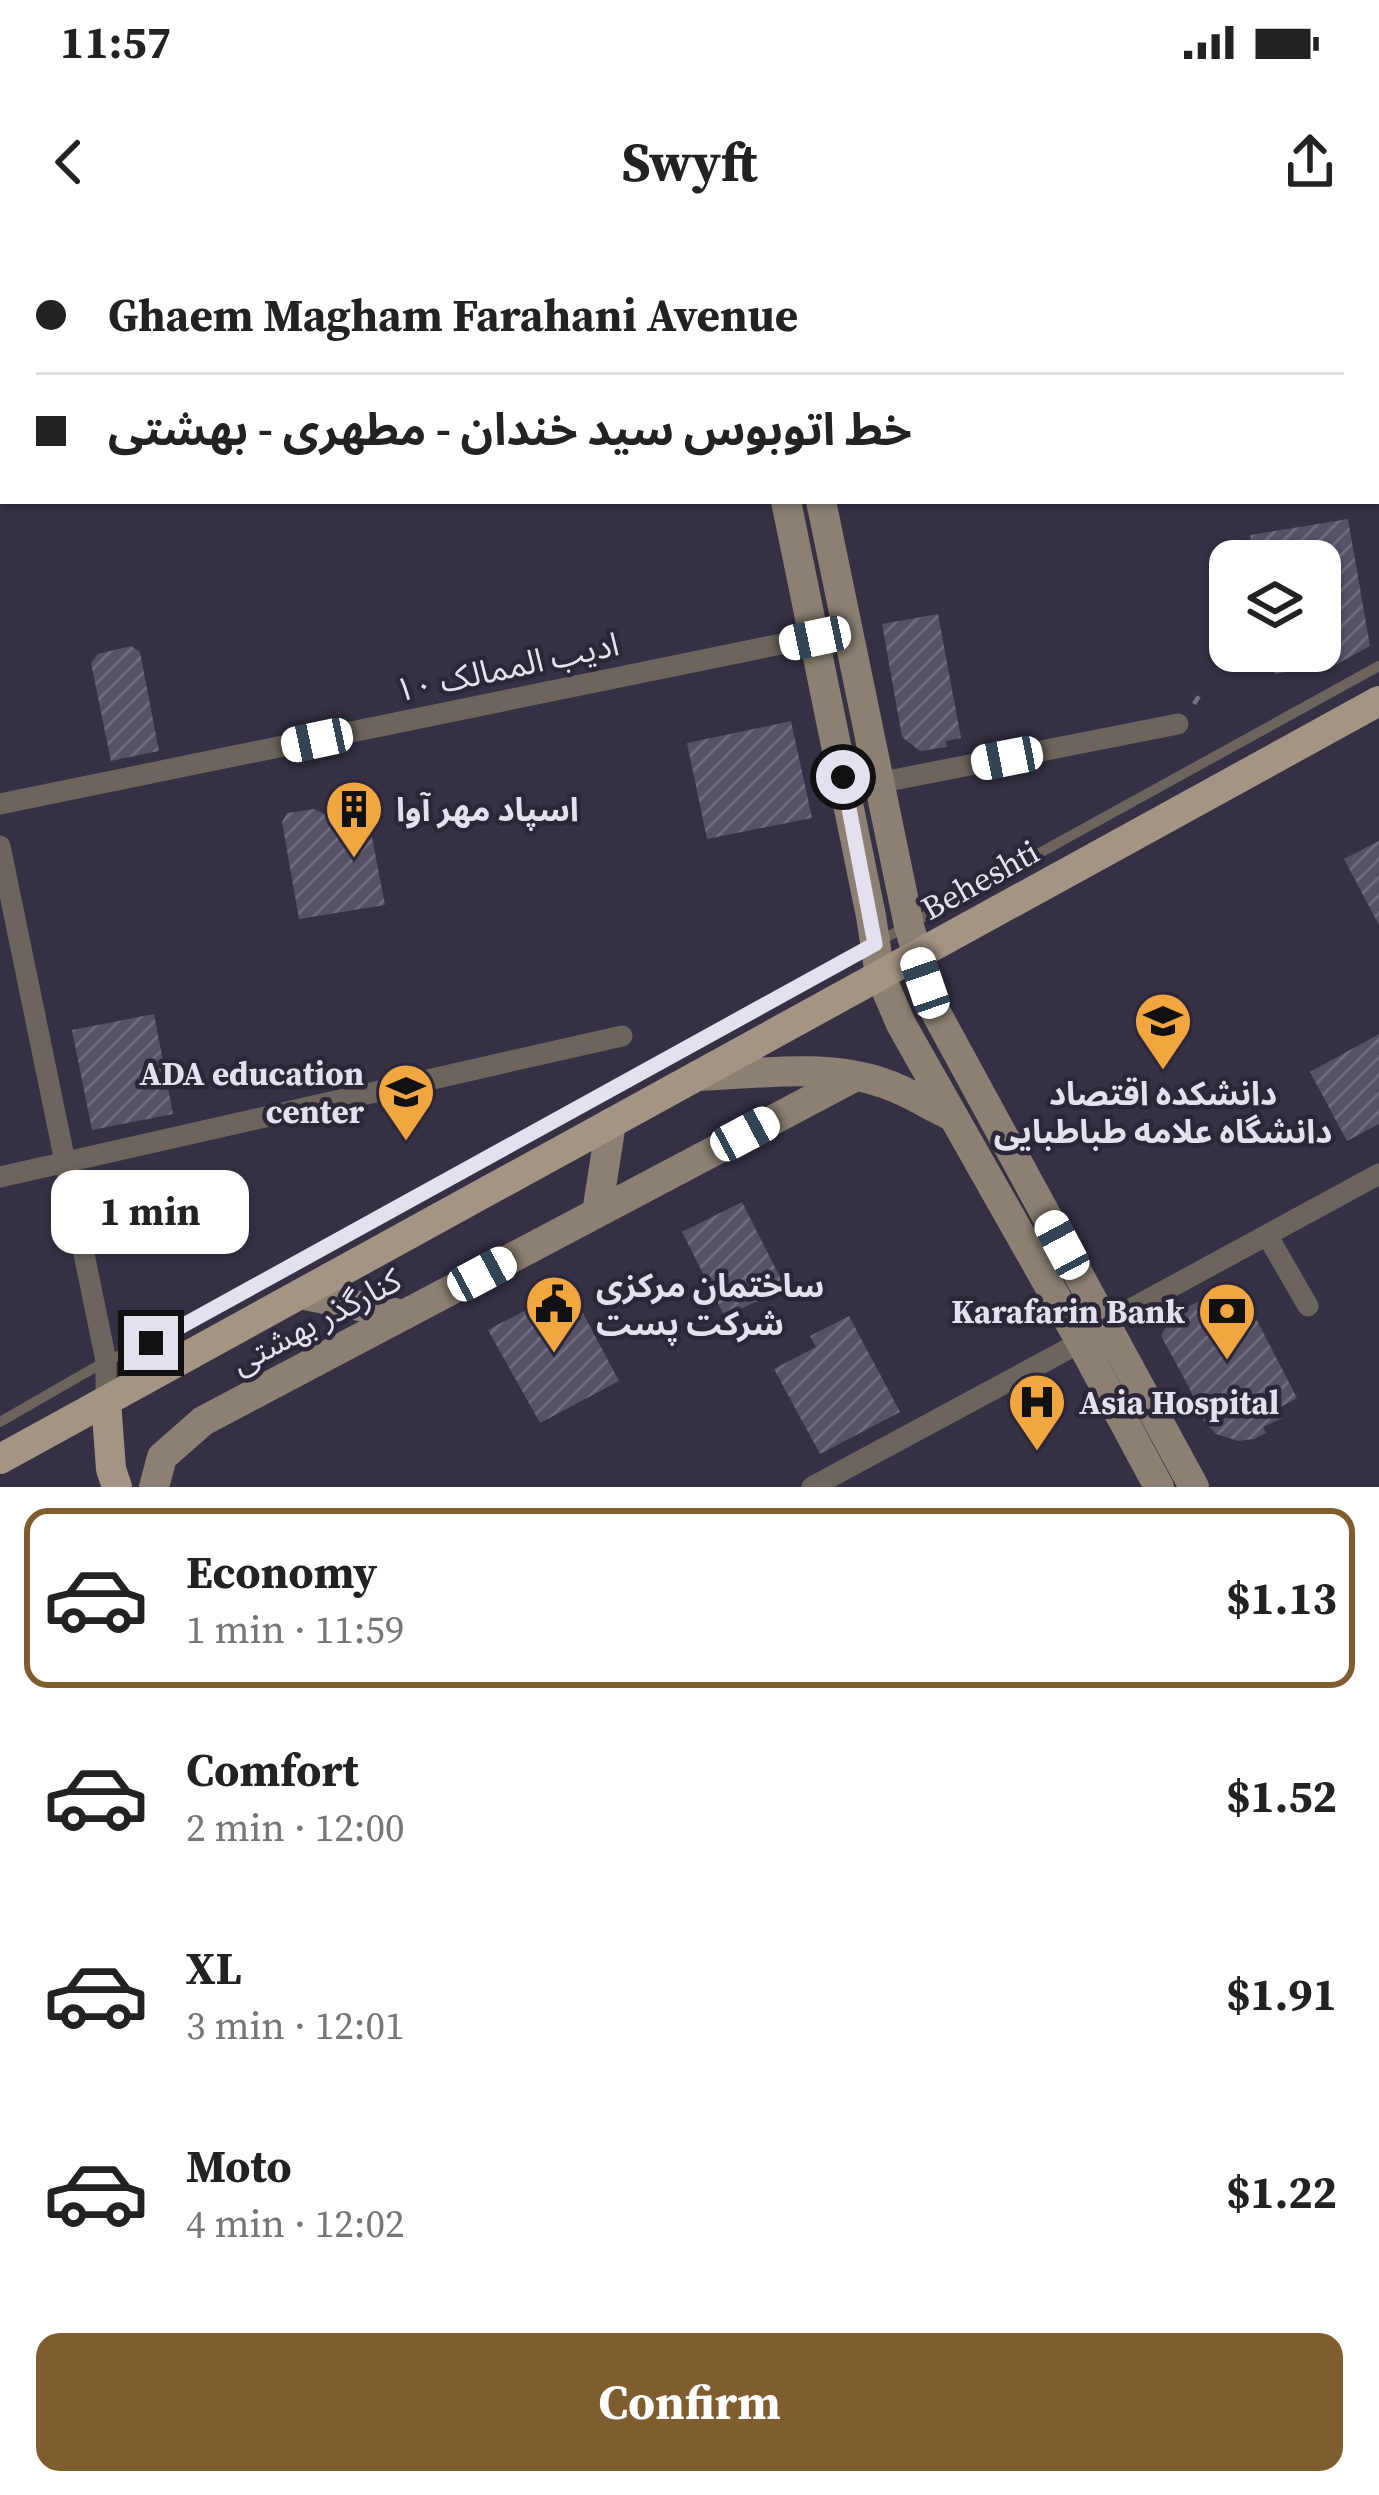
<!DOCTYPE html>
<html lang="en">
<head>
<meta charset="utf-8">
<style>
  body { margin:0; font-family:"Source Serif 4","Noto Sans Arabic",serif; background:#f2f2f2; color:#222; height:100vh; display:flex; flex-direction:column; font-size:45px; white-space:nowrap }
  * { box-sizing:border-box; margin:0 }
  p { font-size:39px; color:#767676 }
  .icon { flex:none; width:66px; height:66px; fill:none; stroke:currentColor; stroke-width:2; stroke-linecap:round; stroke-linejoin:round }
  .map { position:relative; height:1247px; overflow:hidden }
  .drawer { display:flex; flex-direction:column; background:#fff; flex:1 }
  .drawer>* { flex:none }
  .banner { position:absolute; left:0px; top:0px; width:1380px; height:264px; box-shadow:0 3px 9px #0004; display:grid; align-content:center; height:264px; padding:0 36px; background:#fff }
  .tools { position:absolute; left:1209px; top:300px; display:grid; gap:24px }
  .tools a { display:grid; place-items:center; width:132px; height:132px; border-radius:24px; background:#fff; box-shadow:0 3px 9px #0004; font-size:60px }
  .end { position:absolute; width:54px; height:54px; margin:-27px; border:15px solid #e4e1ee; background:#111; box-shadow:0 0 0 6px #111 }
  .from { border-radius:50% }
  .bubble { position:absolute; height:84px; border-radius:24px; background:#fff; box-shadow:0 3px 9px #0004; font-size:39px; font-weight:700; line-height:84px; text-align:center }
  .car { position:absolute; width:36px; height:72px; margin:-36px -18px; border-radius:15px; box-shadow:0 0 9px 3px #0007; background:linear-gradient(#fff 24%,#345 0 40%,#fff 0 76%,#345 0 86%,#fff 0) }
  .banner b { display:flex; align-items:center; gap:42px; height:114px; font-size:45px }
  .banner b+b { border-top:3px solid #e0e0e0 }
  .banner i { width:30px; height:30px; background:#222 }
  ul { padding:21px 0 0; list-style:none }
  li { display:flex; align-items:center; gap:36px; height:180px; margin:0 24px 18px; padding:0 12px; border:6px solid transparent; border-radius:24px }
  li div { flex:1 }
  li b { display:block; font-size:45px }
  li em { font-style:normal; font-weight:700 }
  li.active { border-color:#7f5d2f }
  li>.icon { width:108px; height:108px; stroke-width:1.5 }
  .cta { display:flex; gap:24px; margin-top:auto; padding:24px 36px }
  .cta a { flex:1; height:138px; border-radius:24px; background:#7f5d2f; color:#fff; font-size:48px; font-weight:700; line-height:138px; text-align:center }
  .status { display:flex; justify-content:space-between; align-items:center; height:84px; padding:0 60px; background:#fff; direction:ltr }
  .status svg { height:33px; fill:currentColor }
  header { display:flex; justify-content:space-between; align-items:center; height:156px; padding:0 36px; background:#fff; font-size:54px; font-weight:700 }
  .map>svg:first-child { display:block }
  .building { fill:url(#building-hatch) }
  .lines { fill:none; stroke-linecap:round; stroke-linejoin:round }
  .path { stroke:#767182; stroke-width:4.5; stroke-dasharray:9 9; stroke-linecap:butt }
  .service { stroke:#6c655d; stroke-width:10 }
  .minor { stroke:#6c655d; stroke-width:21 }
  .secondary { stroke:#8b8073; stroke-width:30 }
  .primary { stroke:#a39484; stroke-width:30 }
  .route { stroke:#e4e1ee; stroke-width:15 }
  .labels { text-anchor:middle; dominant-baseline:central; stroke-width:9; stroke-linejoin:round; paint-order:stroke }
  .street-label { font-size:33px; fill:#e4e1ee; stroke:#2c2639 }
  .poi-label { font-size:33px; font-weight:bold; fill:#e4e1ee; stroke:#2c2639; text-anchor:start }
</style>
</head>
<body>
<div class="status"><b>11:57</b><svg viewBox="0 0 49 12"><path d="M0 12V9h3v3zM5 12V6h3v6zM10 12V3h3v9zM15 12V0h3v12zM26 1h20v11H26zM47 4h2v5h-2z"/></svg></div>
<header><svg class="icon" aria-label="back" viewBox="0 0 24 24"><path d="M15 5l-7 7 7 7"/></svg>Swyft<svg class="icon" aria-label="share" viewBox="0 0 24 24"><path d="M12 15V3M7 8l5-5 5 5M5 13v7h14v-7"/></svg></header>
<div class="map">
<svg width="1379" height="1247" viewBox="0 0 1379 1247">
  <defs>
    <pattern id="building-hatch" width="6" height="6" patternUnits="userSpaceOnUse" patternTransform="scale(3)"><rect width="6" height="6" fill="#575167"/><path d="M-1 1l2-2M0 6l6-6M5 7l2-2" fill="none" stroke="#6f6a7d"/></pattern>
  </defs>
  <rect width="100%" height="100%" fill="#363044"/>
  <path class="building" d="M 1348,279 L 1370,406 L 1337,424 L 1275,434 L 1271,411 L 1320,411 L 1320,321 L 1255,321 L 1250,295 Z
    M 938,374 L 961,498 L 946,501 L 947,507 L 920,511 L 902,497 L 882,384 Z
    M 131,406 L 140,412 L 159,511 L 111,521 L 91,423 L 98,414 Z
    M 791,481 L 812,578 L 707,599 L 687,503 Z
    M 356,563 L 366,567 L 385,665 L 299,679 L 282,582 L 287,573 L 314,569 L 324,574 L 329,566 Z
    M 1379,601 L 1379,685 L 1344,619 Z
    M 154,774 L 173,874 L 92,890 L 72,790 Z
    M 1379,794 L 1379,884 L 1347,901 L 1310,832 Z
    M 742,962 L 785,1047 L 725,1077 L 682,992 Z
    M 1237,1042 L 1297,1158 L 1277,1169 L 1282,1178 L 1263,1187 L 1266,1193 L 1254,1199 L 1238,1201 L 1216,1194 L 1203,1180 L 1189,1147 L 1161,1096 L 1172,1075 Z
    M 569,1047 L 619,1141 L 540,1183 L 488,1090 Z
    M 849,1076 L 900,1172 L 820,1214 L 774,1129 L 816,1107 L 810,1096 Z"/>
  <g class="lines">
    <path class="path" d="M 1194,464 L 1201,453"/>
    <path class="service" d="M 0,1182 L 106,1121 L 150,1103 L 1379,426"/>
    <path class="minor" d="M 1377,66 L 1379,66
      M 0,169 L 3,168
      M 878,543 L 1178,484
      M 0,564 L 815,397
      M 0,606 L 106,1121 L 106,1161
      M 0,937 L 622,796
      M 1267,995 L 1308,1066
      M 1105,1083 L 1379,934
      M 812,1247 L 1081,1102"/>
    <path class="secondary" d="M 729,0 L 730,3
      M 768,0 L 768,3
      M 786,261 L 871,676 L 880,735 L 901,784 L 1081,1102 L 1159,1247
      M 821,261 L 909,686 L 934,769 L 1194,1247
      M 697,836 C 757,834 825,823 883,843 C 906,850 928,865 950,875
      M 597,973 L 611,883
      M 300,1054 L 404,1075
      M 154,1247 L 162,1217 L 203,1181 L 856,836"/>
    <path class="primary" d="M 106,1161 L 111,1229 L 117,1247
      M 0,1219 L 1379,461"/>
  </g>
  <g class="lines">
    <path class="route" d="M 151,1103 L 875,704 L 843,537"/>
  </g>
  <defs>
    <g id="building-pin" transform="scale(3)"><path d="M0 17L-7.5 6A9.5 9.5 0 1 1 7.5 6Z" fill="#f1a63f" stroke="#2c2639"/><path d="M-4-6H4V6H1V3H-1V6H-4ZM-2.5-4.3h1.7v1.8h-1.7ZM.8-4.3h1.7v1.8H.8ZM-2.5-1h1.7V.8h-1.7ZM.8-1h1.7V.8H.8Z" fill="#111"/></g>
    <g id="university-pin" transform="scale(3)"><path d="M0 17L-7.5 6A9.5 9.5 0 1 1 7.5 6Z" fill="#f1a63f" stroke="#2c2639"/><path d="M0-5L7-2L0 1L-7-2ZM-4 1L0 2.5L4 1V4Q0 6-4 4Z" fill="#111"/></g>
    <g id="school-pin" transform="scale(3)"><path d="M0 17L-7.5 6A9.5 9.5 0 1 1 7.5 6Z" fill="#f1a63f" stroke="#2c2639"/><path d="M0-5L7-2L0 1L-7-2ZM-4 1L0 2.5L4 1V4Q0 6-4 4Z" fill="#111"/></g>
    <g id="civic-pin" transform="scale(3)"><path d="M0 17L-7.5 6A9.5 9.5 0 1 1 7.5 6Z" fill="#f1a63f" stroke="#2c2639"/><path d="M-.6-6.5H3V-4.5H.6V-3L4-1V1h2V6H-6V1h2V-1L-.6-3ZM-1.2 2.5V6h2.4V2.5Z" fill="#111"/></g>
    <g id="bank-pin" transform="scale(3)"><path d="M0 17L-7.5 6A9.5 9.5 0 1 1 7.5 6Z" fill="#f1a63f" stroke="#2c2639"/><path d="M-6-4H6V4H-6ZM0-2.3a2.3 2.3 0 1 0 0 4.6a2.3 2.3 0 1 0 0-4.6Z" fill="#111"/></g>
    <g id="hospital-pin" transform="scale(3)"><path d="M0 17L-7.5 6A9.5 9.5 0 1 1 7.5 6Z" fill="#f1a63f" stroke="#2c2639"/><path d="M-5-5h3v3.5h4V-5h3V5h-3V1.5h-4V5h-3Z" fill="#111"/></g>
  </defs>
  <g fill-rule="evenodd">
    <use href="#building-pin" x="354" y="569"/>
    <use href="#university-pin" x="1163" y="781"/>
    <use href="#school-pin" x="406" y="852"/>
    <use href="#civic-pin" x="554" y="1064"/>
    <use href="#bank-pin" x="1227" y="1071"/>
    <use href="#hospital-pin" x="1037" y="1162"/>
  </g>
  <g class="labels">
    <g class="street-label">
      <text transform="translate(507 427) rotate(-12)">ادیب الممالک ۱۰</text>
      <text transform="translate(980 640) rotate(-29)">Beheshti</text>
      <text transform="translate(316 1081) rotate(-28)">کنارگذر بهشتی</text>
    </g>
    <g class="poi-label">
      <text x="396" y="569">اسپاد مهر آوا</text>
      <text x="364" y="833" text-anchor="end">ADA education<tspan x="364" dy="38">center</tspan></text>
      <text x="1163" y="853" text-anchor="middle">دانشکده اقتصاد<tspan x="1163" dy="38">دانشگاه علامه طباطبایی</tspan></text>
      <text x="596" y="1045">ساختمان مرکزی<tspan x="596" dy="38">شرکت پست</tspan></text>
      <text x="1185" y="1071" text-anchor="end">Karafarin Bank</text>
      <text x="1079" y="1162">Asia Hospital</text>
    </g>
  </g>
</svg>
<div class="tools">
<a><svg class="icon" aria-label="layers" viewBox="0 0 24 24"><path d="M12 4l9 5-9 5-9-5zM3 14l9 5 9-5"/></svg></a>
</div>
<i class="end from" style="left:843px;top:537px"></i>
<i class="end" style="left:151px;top:1103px"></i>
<div class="bubble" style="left:51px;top:930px;width:198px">1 min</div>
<i class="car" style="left:815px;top:398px;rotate:258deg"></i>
<i class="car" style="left:317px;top:500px;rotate:258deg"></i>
<i class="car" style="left:1007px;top:518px;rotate:259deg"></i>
<i class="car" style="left:925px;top:743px;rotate:341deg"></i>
<i class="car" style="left:745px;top:894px;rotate:62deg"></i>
<i class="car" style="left:1062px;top:1005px;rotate:332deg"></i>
<i class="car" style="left:482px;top:1034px;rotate:62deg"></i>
<div class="banner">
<b><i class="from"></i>Ghaem Magham Farahani Avenue</b>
<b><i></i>خط اتوبوس سید خندان - مطهری - بهشتی</b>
</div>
</div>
<section class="drawer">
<ul>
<li class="active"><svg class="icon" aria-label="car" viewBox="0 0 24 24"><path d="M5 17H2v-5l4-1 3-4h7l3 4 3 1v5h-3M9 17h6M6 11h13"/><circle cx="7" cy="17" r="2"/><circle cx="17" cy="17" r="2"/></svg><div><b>Economy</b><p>1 min · 11:59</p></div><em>$1.13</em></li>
<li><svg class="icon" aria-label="car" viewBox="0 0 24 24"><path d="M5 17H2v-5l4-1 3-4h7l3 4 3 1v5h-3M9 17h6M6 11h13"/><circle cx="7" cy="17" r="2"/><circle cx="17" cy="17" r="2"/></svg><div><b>Comfort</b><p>2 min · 12:00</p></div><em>$1.52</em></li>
<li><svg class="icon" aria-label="car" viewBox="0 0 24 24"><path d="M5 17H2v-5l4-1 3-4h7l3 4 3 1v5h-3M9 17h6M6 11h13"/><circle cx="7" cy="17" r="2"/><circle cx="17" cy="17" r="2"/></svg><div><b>XL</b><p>3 min · 12:01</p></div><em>$1.91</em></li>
<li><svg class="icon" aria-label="car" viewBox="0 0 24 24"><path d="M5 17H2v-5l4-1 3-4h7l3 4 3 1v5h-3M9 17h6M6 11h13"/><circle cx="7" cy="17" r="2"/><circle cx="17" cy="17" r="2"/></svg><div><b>Moto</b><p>4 min · 12:02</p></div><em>$1.22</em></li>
</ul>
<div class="cta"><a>Confirm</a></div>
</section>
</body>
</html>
